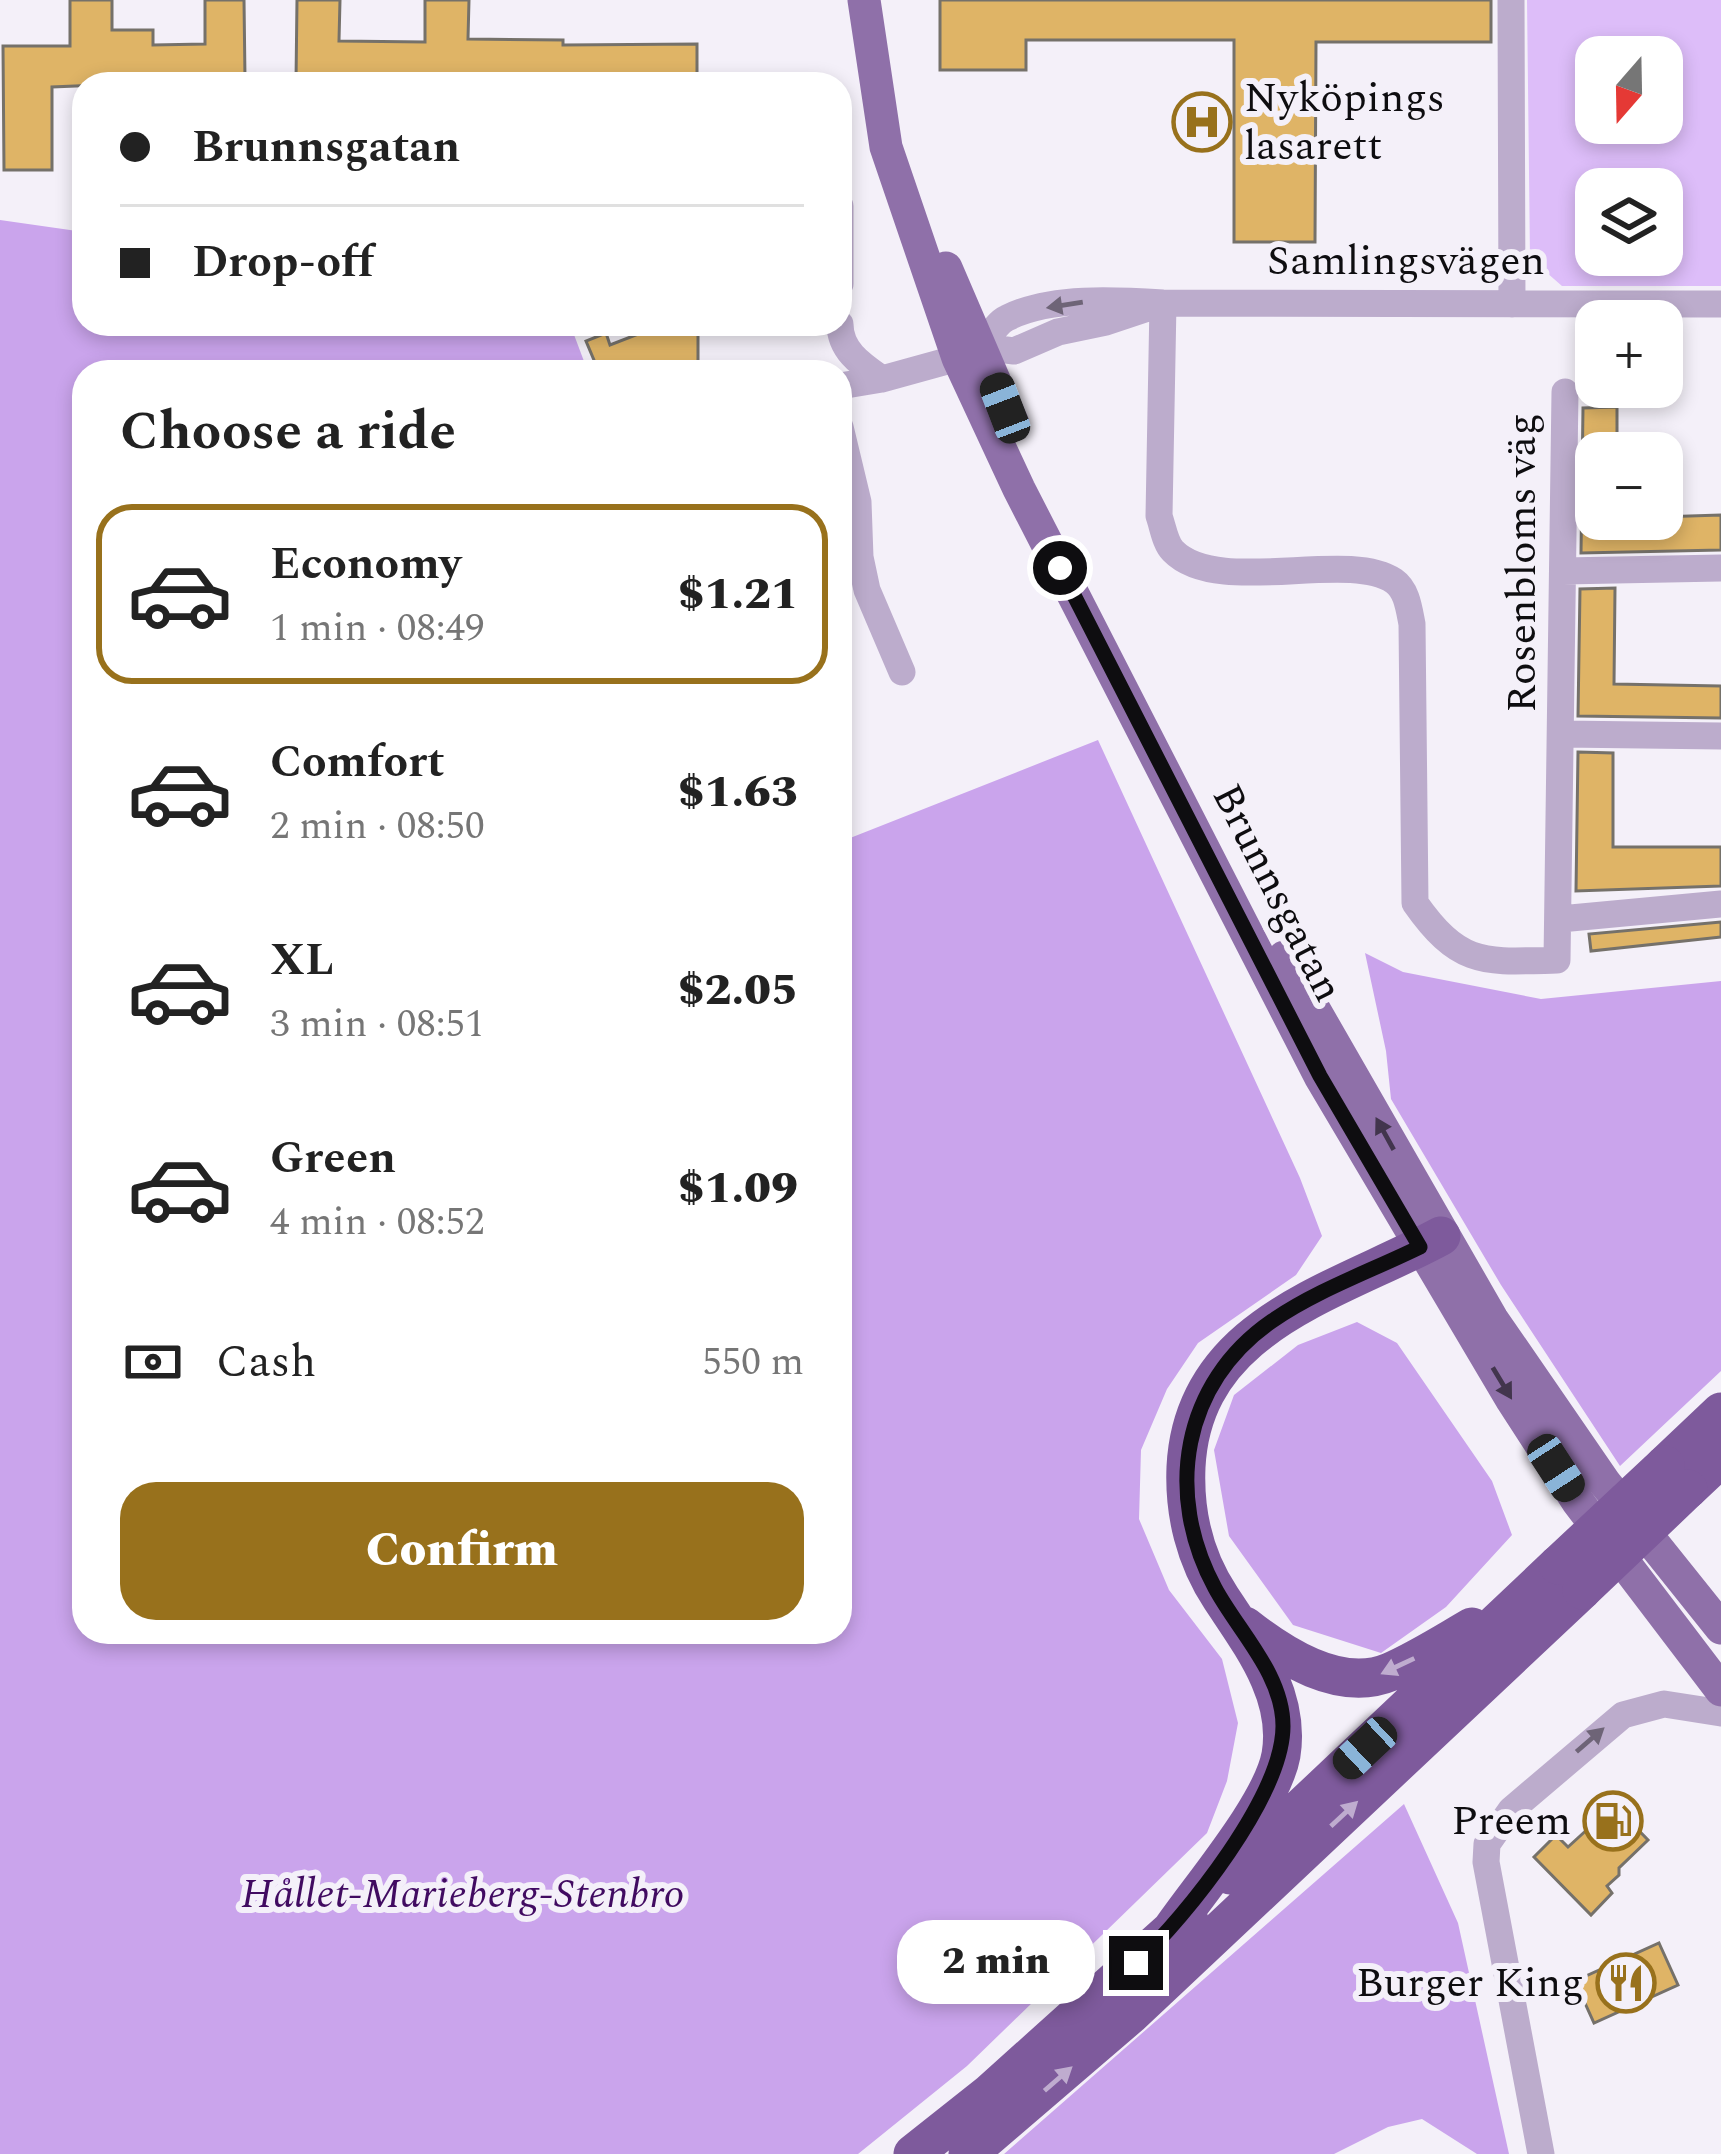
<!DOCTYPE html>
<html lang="en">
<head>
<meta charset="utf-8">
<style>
  body { margin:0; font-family:Spectral,serif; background:#f2f2f2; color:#222; height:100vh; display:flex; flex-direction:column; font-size:45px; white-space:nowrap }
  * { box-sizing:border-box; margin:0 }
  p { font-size:39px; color:#767676 }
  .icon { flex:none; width:66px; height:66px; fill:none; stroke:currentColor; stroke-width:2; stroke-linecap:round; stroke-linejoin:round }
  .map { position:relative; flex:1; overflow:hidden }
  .side { position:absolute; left:72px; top:360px; width:780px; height:1284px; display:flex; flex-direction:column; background:#fff; border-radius:36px; box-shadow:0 6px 18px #0003 }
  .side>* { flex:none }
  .banner { position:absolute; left:72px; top:72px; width:780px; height:264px; border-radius:36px; box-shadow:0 6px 18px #0003; display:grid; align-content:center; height:264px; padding:0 48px; background:#fff }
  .needle { width:78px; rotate:200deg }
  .fabs { position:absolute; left:1575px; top:36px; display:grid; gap:24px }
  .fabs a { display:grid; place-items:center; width:108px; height:108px; border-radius:24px; background:#fff; box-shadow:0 6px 18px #0003; font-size:60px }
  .end { position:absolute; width:54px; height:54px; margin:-27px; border:15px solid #0e0d10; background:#fff; box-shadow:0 0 0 6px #fff }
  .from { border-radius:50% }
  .bubble { position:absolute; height:84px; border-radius:36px; background:#fff; box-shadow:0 6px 18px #0003; font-size:39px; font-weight:800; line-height:84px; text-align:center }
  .car { position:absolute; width:36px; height:72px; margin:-36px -18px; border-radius:15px; box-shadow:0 0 9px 3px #0007; background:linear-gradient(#222 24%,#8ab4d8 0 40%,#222 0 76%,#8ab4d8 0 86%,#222 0) }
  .banner b { display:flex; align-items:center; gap:42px; height:114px; font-size:45px }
  .banner b+b { border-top:3px solid #e0e0e0 }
  .banner i { width:30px; height:30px; background:#222 }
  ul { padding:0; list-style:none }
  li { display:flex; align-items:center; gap:36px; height:180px; margin:0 24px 18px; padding:0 24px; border:6px solid transparent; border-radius:36px }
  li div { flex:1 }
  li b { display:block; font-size:45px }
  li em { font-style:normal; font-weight:800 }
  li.current { border-color:#98711c }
  li>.icon { width:108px; height:108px; stroke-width:1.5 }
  h2 { padding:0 48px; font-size:54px; line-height:144px }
  .pay { display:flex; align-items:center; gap:30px; height:132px; padding:0 48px; font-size:45px }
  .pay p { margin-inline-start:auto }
  .primary-button { display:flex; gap:24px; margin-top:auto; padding:24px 48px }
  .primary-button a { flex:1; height:138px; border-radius:36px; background:#98711c; color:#fff; font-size:48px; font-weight:800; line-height:138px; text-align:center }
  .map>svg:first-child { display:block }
  .green { fill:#ddbdf9; fill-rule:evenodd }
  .forest { fill:#caa4ec }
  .building { fill:#dfb466; stroke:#75716a; stroke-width:3 }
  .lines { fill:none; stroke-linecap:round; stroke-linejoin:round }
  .minor { stroke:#bcaccc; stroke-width:27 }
  .major { stroke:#8f70a9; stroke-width:33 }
  .highway { stroke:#7e5a9c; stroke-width:39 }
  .highway-bridge { stroke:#7e5a9c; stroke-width:39 }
  .oneway { fill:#6e6477 }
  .oneway2 { fill:#42354d }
  .oneway3 { fill:#bfaccf }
  .route { stroke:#0e0d10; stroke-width:15 }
  .labels { text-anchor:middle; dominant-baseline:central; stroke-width:12; stroke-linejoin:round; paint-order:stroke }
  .poi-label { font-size:42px; fill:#0e0d10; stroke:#f4f0f9; text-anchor:end }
  .street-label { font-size:42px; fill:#0e0d10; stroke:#f4f0f9 }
  .park-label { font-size:42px; font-style:italic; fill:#410b61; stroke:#f4f0f9 }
</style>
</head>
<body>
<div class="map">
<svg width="1721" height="2154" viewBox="0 0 1721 2154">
  <rect width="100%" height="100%" fill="#f4f0f9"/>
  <path class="green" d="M 1527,0 L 1721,0 L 1721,286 L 1562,286 L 1530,258 ZM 1596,57 L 1662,57 L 1662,123 L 1596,123 ZM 1596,189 L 1662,189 L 1662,255 L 1596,255 Z"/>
  <path class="forest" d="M 0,220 L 84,232 L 84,324 L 570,324 L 588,372 L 84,372 L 84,1632 L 840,1632 L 840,842 L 1098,740 L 1300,1178 L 1322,1236 L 1296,1275 L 1198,1343 L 1167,1389 L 1141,1450 L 1139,1519 L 1169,1590 L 1222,1659 L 1238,1723 L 1227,1781 L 1207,1833 L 967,2066 L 858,2154 L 0,2154 Z
    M 1365,953 L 1403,972 L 1541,999 L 1721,981 L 1721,1371 L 1620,1466 L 1501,1285 L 1391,1099 L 1386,1051 Z
    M 1357,1322 L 1397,1343 L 1492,1481 L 1512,1535 L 1446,1607 L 1381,1653 L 1293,1625 L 1229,1536 L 1214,1450 L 1234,1395 L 1298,1345 Z
    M 1404,1804 L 1458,1923 L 1509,2154 L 1477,2154 L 1422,2119 L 1388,2127 L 1334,2154 L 1004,2154 Z"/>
  <path class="building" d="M 70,0 L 112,0 L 112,30 L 153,30 L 153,45 L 205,44 L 205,0 L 244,0 L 245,79 L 52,87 L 52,170 L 4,170 L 3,46 L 70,46 Z
    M 297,0 L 340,0 L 339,41 L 425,42 L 425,0 L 469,0 L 468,39 L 563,40 L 563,45 L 697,44 L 697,82 L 296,81 Z
    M 940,0 L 1491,0 L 1491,42 L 1316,42 L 1315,242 L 1234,242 L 1234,40 L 1026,40 L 1026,70 L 940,70 Z
    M 641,324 L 698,324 L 698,372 L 599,372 L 586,341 L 606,333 L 610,345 L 641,333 Z
    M 1617,407 L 1617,453 L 1596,453 L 1596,519 L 1721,515 L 1721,550 L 1581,553 L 1583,408 Z
    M 1615,588 L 1614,684 L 1721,686 L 1721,718 L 1578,716 L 1580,589 Z
    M 1578,752 L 1613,753 L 1613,847 L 1721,847 L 1721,886 L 1576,891 Z
    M 1721,922 L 1721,937 L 1591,951 L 1589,934 Z
    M 1614,1805 L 1648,1840 L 1619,1868 L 1619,1875 L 1607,1886 L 1612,1893 L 1591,1915 L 1534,1857 L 1556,1835 L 1568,1847 Z
    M 1659,1943 L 1678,1985 L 1594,2023 L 1575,1981 Z"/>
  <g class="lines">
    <path class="minor" d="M 1511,0 L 1512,304
      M 840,206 L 840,284
      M 1163,303 L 1159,516 C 1163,527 1165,543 1173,551 C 1218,597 1347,549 1394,581 C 1407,590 1409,609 1412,624 L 1415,903 C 1460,967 1484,962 1557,960 L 1565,392
      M 1163,303 L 1106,322 L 1058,332 L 1014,351 L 982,347 C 989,338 996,323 1007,318 C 1050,296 1117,300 1163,303 L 1721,304
      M 840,324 C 840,351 862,365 882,379 L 958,358
      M 840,386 L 882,379
      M 840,427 L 858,502 L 860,557 L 867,590 L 902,672
      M 1563,571 L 1721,568
      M 1563,734 L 1721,736
      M 1560,919 L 1721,904
      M 1541,2154 L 1486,1862 L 1487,1844 L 1511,1810 L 1623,1715 L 1664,1704 L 1721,1713"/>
    <path class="major" d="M 864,0 L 886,147 L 958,358 L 1019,489 L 1320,1076 L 1512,1400 L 1578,1502 L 1721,1690
      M 946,268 L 1013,424
      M 1284,957 L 1492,1319 L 1605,1483 L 1721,1628"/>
    <path class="highway" d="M 1665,1465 L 1721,1412
      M 1688,1489 L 1721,1458
      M 1245,1626 C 1283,1656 1340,1693 1390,1672 C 1418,1660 1446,1642 1472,1627
      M 1230,1875 L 1558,1565
      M 1170,1932 C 1200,1888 1272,1805 1281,1755 C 1291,1695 1252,1645 1221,1598 C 1195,1559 1184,1513 1186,1467 C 1193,1324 1338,1292 1441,1236
      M 913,2154 L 990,2093 L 1188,1915
      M 968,2154 L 1130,2015 L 1582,1590"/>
    <path class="highway-bridge" d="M 1558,1565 L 1665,1465
      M 1582,1590 L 1688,1489"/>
  </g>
  <defs><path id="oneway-solid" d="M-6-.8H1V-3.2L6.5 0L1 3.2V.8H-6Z" transform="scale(3)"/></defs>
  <g class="oneway">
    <use href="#oneway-solid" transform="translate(1065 305) rotate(171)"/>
    <use href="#oneway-solid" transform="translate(1590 1740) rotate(-41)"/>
  </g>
  <g class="oneway2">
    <use href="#oneway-solid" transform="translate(1385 1134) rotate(-119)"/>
    <use href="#oneway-solid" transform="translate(1502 1383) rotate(59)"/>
  </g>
  <g class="oneway3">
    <use href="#oneway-solid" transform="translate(1398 1666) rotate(155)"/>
    <use href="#oneway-solid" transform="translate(1344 1814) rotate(-43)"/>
    <use href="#oneway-solid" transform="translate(1058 2079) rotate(-41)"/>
  </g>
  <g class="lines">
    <path class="route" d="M 1060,568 L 1320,1076 L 1420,1247 C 1371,1271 1317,1290 1272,1321 C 1182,1383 1164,1494 1215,1588 C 1238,1631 1283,1674 1283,1726 C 1283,1795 1187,1916 1136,1963"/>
  </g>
  <defs>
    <g id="hospital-ring" transform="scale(3)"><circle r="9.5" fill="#f4f0f9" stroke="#98711c" stroke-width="1.5"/><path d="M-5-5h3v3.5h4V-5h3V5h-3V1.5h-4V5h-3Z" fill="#98711c"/></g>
    <g id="fuel-ring" transform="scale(3)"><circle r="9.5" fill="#f4f0f9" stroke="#98711c" stroke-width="1.5"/><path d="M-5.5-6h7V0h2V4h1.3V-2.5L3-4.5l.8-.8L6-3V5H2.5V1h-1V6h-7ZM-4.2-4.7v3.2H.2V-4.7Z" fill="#98711c"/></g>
    <g id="restaurant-ring" transform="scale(3)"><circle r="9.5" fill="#f4f0f9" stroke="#98711c" stroke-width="1.5"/><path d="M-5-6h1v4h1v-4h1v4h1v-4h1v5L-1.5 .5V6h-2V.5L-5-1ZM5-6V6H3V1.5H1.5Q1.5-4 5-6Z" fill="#98711c"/></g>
  </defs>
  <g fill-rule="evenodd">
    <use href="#hospital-ring" x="1202" y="122"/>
    <use href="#fuel-ring" x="1613" y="1821"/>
    <use href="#restaurant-ring" x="1626" y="1983"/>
  </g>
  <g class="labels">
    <g class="poi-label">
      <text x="1244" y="98" text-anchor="start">Nyköpings<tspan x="1244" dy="48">lasarett</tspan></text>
      <text x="1571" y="1821">Preem</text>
      <text x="1584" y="1983">Burger King</text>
    </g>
    <g class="street-label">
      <text x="1406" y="261">Samlingsvägen</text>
      <text transform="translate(1522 563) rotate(-90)">Rosenbloms väg</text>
      <text transform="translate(1277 893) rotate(63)">Brunnsgatan</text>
    </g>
    <g class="park-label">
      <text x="463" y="1894">Hållet-Marieberg-Stenbro</text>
    </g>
  </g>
</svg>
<div class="fabs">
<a><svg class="needle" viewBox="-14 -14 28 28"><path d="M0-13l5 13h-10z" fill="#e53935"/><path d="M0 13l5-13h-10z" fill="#767676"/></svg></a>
<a><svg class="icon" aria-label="layers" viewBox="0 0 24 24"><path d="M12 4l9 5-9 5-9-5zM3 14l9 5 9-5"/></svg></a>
<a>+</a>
<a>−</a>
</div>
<i class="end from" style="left:1060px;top:568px"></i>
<i class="end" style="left:1136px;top:1963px"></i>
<div class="bubble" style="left:897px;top:1920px;width:198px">2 min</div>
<i class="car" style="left:1005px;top:408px;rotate:339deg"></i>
<i class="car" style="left:1556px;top:1468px;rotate:147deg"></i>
<i class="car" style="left:1365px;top:1748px;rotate:227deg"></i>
<div class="banner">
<b><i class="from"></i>Brunnsgatan</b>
<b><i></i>Drop-off</b>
</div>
<section class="side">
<h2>Choose a ride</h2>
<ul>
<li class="current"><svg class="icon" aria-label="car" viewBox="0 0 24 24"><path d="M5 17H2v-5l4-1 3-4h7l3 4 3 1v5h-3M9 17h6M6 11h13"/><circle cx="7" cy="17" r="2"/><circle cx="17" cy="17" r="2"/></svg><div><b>Economy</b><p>1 min · 08:49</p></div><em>$1.21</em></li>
<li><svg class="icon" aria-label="car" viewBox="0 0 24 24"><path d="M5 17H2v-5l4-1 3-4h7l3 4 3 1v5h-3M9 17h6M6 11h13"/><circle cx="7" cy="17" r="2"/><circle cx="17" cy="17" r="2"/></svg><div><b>Comfort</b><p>2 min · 08:50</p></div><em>$1.63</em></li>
<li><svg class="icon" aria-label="car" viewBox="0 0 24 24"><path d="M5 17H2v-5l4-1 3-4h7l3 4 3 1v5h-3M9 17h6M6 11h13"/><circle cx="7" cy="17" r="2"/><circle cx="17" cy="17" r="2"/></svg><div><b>XL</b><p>3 min · 08:51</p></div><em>$2.05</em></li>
<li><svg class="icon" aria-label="car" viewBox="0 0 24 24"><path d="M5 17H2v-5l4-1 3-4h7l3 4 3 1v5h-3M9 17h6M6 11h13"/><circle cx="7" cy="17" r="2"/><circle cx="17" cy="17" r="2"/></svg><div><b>Green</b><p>4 min · 08:52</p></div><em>$1.09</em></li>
</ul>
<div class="pay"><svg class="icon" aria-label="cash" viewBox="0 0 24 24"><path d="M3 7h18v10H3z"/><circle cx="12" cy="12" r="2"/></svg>Cash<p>550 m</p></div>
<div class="primary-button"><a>Confirm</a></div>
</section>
</div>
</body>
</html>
